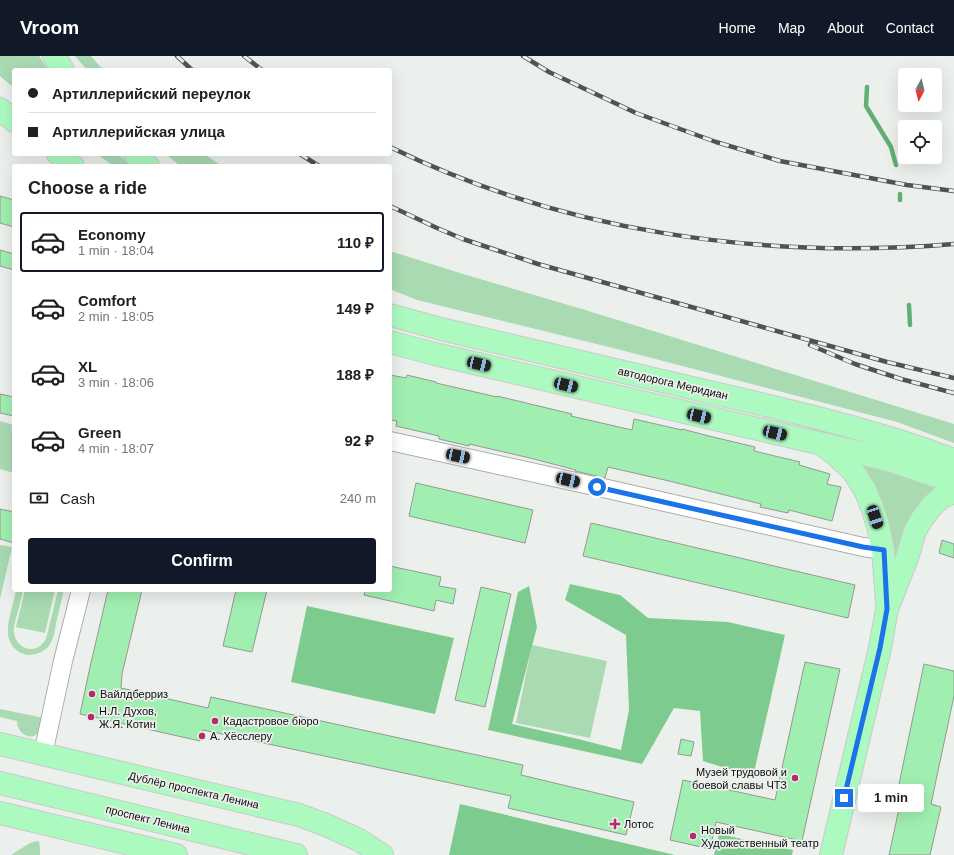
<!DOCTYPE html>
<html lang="en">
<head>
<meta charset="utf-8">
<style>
  body { margin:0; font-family:Arial,sans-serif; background:#f6f6f6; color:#202124; height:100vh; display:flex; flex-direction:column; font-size:15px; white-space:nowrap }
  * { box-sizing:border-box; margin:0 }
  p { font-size:13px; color:#757577 }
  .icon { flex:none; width:22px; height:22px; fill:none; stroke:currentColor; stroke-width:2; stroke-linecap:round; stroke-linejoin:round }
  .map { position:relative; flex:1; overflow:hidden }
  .sheet { position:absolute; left:12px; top:108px; width:380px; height:428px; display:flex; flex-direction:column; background:#fff; border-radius:4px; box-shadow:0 4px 16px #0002 }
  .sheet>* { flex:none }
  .guide { position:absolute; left:12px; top:12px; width:380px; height:88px; border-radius:4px; box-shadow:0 4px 16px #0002; display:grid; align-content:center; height:88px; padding:0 16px; background:#fff }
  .needle { width:26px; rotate:187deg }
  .fabs { position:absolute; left:898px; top:12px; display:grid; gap:8px }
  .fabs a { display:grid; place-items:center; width:44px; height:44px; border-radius:4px; background:#fff; box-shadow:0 4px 16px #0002; font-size:20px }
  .end { position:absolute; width:18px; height:18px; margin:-9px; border:5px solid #1a73e8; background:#fff; box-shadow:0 0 0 2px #fff }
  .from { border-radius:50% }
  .bubble { position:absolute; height:28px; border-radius:4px; background:#fff; box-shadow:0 4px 16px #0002; font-size:13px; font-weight:700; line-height:28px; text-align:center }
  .car { position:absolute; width:12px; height:24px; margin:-12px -6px; border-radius:5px; box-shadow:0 0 3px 1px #0007; background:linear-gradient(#222 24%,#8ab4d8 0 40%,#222 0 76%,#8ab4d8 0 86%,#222 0) }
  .guide b { display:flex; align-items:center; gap:14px; height:38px; font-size:15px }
  .guide b+b { border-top:1px solid #e0e0e0 }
  .guide i { width:10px; height:10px; background:#202124 }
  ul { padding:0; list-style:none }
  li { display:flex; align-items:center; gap:12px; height:60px; margin:0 8px 6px; padding:0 8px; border:2px solid transparent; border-radius:4px }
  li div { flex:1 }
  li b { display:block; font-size:15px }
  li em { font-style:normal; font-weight:700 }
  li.selected { border-color:#111827 }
  li>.icon { width:36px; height:36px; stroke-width:1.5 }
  h2 { padding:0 16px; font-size:18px; line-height:48px }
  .pay { display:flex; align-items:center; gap:10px; height:44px; padding:0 16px; font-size:15px }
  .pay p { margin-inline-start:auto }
  .primary-button { display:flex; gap:8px; margin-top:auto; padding:8px 16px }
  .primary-button a { flex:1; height:46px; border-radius:4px; background:#111827; color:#fff; font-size:16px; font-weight:700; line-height:46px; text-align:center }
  header { display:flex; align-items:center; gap:24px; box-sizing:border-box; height:56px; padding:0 20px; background:#111827; color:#fff }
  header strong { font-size:19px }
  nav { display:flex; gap:22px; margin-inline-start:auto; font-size:14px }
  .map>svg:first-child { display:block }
  .green { fill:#a9dab2 }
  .forest { fill:#7dcb8f }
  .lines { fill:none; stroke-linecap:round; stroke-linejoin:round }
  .stream { stroke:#61af74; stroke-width:4.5 }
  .building { fill:#a0efb1; stroke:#959895 }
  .street-casing { stroke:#abaeab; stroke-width:20 }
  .primary-casing { stroke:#c9caca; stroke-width:24 }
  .street { stroke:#fff; stroke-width:18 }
  .primary { stroke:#adfac1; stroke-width:22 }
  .rail-casing { stroke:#505351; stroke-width:4.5 }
  .rail { stroke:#ecf0ec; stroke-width:3; stroke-dasharray:9; stroke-linecap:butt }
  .route { stroke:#1a73e8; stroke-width:5 }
  .poi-dot { fill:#b62b66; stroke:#ecf0ec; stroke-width:1.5 }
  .labels { text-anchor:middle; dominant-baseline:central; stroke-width:3.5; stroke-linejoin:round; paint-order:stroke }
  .street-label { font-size:11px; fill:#0b0d0c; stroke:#ecf0ec }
  .poi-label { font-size:11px; fill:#0b0d0c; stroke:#ecf0ec; text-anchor:start }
</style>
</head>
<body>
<header>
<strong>Vroom</strong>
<nav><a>Home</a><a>Map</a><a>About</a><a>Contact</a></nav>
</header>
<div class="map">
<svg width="954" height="799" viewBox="0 0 954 799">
  <rect width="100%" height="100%" fill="#ecf0ec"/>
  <path class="green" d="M 0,0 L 39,0 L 48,14 L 14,14 L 14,32 L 0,20 Z
    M 75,0 L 91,0 L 103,14 L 87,14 Z
    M 97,98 L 118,98 L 131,110 L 113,110 Z
    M 166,98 L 204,98 L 222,110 L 180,110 Z
    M 390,195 L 463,218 L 582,253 L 954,368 L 954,387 L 897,366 L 617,293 L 417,244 L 390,233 Z
    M 0,365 L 14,369 L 14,417 L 0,413 Z
    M 869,407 L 940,430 L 894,507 C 895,493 893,480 889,467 C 883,447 870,429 863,410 Z
    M 0,489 L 12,491 L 0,543 Z
    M 16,534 L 23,534 C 21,543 19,553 16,562 C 15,567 13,572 14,577 C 15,586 23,593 31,593 C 38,593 43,588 46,583 L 58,534 L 64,534 C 61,545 59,556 56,567 C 55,574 54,582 50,588 C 46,595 37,599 29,599 C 17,598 8,588 8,576 C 7,565 14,546 16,534 Z
    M 25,534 L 55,534 L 45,577 L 16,571 Z
    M 532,589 L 607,605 L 590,682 L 516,667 Z
    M 0,653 L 44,662 C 43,666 42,672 40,675 C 33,686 17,679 17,665 L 0,661 Z
    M 37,785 L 39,785 L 40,792 L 40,799 L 11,799 L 30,787 Z"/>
  <path class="forest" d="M 570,528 L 620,539 L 648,562 L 728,566 L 785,579 L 753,721 L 703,705 L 700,655 L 674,652 L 642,708 L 488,674 L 518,536 L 529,530 L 537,571 L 512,668 L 574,682 L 621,694 L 629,654 L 626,579 L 565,544 Z
    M 307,550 L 454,582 L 435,658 L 291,626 Z
    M 460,748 L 675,799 L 449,799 Z
    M 719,778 L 793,794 L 792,799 L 714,799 Z"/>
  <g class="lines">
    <path class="stream" d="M 867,31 L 866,50 L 891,91 L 896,109
      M 900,138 L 900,144
      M 909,249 L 910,269"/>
  </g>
  <path class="building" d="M 0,140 L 14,144 L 14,171 L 0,167 Z
    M 0,194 L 14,198 L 14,214 L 0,210 Z
    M 390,319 L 406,322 L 407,319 L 436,326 L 436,327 L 497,341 L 497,340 L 572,358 L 571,360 L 632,374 L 634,363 L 682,374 L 682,373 L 709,380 L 755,391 L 754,395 L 800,406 L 799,409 L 830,418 L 827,428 L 841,431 L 832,465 L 789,454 L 788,457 L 760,451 L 761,448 L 669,425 L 608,411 L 605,422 L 575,415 L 576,414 L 530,402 L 469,388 L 469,390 L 439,383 L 439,380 L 396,370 L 397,365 L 390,364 Z
    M 0,338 L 14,341 L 14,360 L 0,357 Z
    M 416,427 L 533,454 L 525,487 L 409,460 Z
    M 0,453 L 14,456 L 14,487 L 0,483 Z
    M 591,467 L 855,529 L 848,562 L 583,500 Z
    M 942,484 L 954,488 L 954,502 L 939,497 Z
    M 390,510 L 441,521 L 439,530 L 456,533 L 453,548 L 436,544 L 434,555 L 364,539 L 365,534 L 390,534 Z
    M 481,531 L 511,538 L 485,651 L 455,644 Z
    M 108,534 L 142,534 L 122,618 L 121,632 L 208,652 L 211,641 L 523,709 L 521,719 L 634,746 L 626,779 L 508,752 L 511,740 L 203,674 L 200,685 L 80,658 L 90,611 Z
    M 236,534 L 267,534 L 252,596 L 223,590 Z
    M 805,606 L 840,613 L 802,785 L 716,766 L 710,793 L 670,784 L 683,724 L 775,744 Z
    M 924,608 L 954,615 L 954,640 L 931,748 L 941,751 L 930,799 L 889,799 L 903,734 L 898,733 Z
    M 681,683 L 694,686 L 691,700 L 678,698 Z"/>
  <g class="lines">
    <g class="street-casing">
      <path id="street" d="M 390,385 L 612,434 L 863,491 L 883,494
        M 43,698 L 63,605 L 81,534"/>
    </g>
    <g class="primary-casing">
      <path id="primary" d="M 54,0 L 63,14
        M 0,53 L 14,65
        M 58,98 L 73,110
        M 135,98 L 148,110
        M 390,259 L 441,273 C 531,294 620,315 709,336 C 792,355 875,374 954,404
        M 390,286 L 435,298 L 857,396 L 892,405 L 954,426
        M 824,390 L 836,399 L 853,415 L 865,434 L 872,451 L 878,470 L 883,494 L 887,546
        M 0,688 L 299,759 L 326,769 L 359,784 L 382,799
        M 0,727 L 296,799
        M 0,757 L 176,799
        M 831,799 L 880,592 L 887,553 L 907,502 L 915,475 L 922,463 L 931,451 L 936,446 L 942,441 L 954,436"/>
    </g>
    <use href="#street" class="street"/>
    <use href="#primary" class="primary"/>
    <g class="rail-casing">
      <path id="rail" d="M 177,0 L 192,14
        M 244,0 L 262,14
        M 523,0 L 549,16 L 636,57 L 716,86 L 780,105 L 907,129 L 954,135
        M 390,91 C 564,176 762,204 954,188
        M 300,98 L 319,110
        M 390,150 L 437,172 L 463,183 L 538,208 L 887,306 L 954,322
        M 810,289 L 855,308 L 901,323 L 954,337"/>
    </g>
    <use href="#rail" class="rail"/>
  </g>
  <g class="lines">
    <path class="route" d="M 597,431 L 863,491 L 884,494 L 887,553 L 880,592 L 844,742"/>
  </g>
  <g class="poi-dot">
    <circle cx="92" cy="638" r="4"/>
    <circle cx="91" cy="661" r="4"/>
    <circle cx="215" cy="665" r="4"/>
    <circle cx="202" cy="680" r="4"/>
    <circle cx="795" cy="722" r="4"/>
    <path d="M613 762h4v4h4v4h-4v4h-4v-4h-4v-4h4z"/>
    <circle cx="693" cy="780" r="4"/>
  </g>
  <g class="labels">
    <g class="street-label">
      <text transform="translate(673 327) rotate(13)">автодорога Меридиан</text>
      <text transform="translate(194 734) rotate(13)">Дублёр проспекта Ленина</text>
      <text transform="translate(148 763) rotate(14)">проспект Ленина</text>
    </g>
    <g class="poi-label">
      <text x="100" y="638">Вайлдберриз</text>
      <text x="99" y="655">Н.Л. Духов,<tspan x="99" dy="13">Ж.Я. Котин</tspan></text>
      <text x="223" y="665">Кадастровое бюро</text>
      <text x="210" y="680">А. Хёсслеру</text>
      <text x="787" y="716" text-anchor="end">Музей трудовой и<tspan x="787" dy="13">боевой славы ЧТЗ</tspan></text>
      <text x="624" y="768">Лотос</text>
      <text x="701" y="774">Новый<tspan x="701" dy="13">Художественный театр</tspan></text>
    </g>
  </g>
</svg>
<div class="fabs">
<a><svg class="needle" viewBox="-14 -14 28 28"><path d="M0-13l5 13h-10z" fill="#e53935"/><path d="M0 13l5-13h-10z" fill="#757577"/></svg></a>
<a><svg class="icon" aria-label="locate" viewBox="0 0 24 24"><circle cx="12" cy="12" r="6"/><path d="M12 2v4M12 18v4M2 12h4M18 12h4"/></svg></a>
</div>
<i class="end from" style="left:597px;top:431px"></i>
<i class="end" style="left:844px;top:742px"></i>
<div class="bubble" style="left:858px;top:728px;width:66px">1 min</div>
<i class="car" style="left:479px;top:308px;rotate:103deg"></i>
<i class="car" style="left:566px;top:329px;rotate:103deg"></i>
<i class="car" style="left:699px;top:360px;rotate:103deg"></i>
<i class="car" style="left:775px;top:377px;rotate:103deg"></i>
<i class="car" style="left:458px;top:400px;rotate:102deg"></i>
<i class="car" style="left:568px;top:424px;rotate:103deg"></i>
<i class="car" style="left:875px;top:461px;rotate:162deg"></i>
<div class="guide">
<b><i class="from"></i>Артиллерийский переулок</b>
<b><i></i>Артиллерийская улица</b>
</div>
<section class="sheet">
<h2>Choose a ride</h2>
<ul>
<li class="selected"><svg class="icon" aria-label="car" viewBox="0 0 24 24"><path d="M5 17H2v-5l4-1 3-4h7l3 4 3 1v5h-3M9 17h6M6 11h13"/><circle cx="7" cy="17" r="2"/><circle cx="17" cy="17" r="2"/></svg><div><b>Economy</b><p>1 min · 18:04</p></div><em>110 ₽</em></li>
<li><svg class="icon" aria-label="car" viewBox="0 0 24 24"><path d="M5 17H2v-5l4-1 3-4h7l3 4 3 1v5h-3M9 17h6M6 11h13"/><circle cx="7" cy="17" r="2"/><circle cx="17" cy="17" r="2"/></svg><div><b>Comfort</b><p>2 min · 18:05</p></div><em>149 ₽</em></li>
<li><svg class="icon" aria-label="car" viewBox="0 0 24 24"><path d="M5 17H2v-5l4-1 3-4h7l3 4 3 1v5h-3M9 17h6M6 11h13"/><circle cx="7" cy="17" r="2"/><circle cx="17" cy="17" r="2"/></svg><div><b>XL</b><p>3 min · 18:06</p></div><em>188 ₽</em></li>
<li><svg class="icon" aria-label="car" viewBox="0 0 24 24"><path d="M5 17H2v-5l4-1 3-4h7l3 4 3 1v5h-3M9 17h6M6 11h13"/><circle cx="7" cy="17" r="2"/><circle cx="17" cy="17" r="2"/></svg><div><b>Green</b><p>4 min · 18:07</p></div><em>92 ₽</em></li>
</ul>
<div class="pay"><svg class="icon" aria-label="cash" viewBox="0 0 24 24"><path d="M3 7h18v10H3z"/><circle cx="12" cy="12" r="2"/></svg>Cash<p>240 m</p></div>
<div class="primary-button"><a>Confirm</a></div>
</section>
</div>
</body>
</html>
